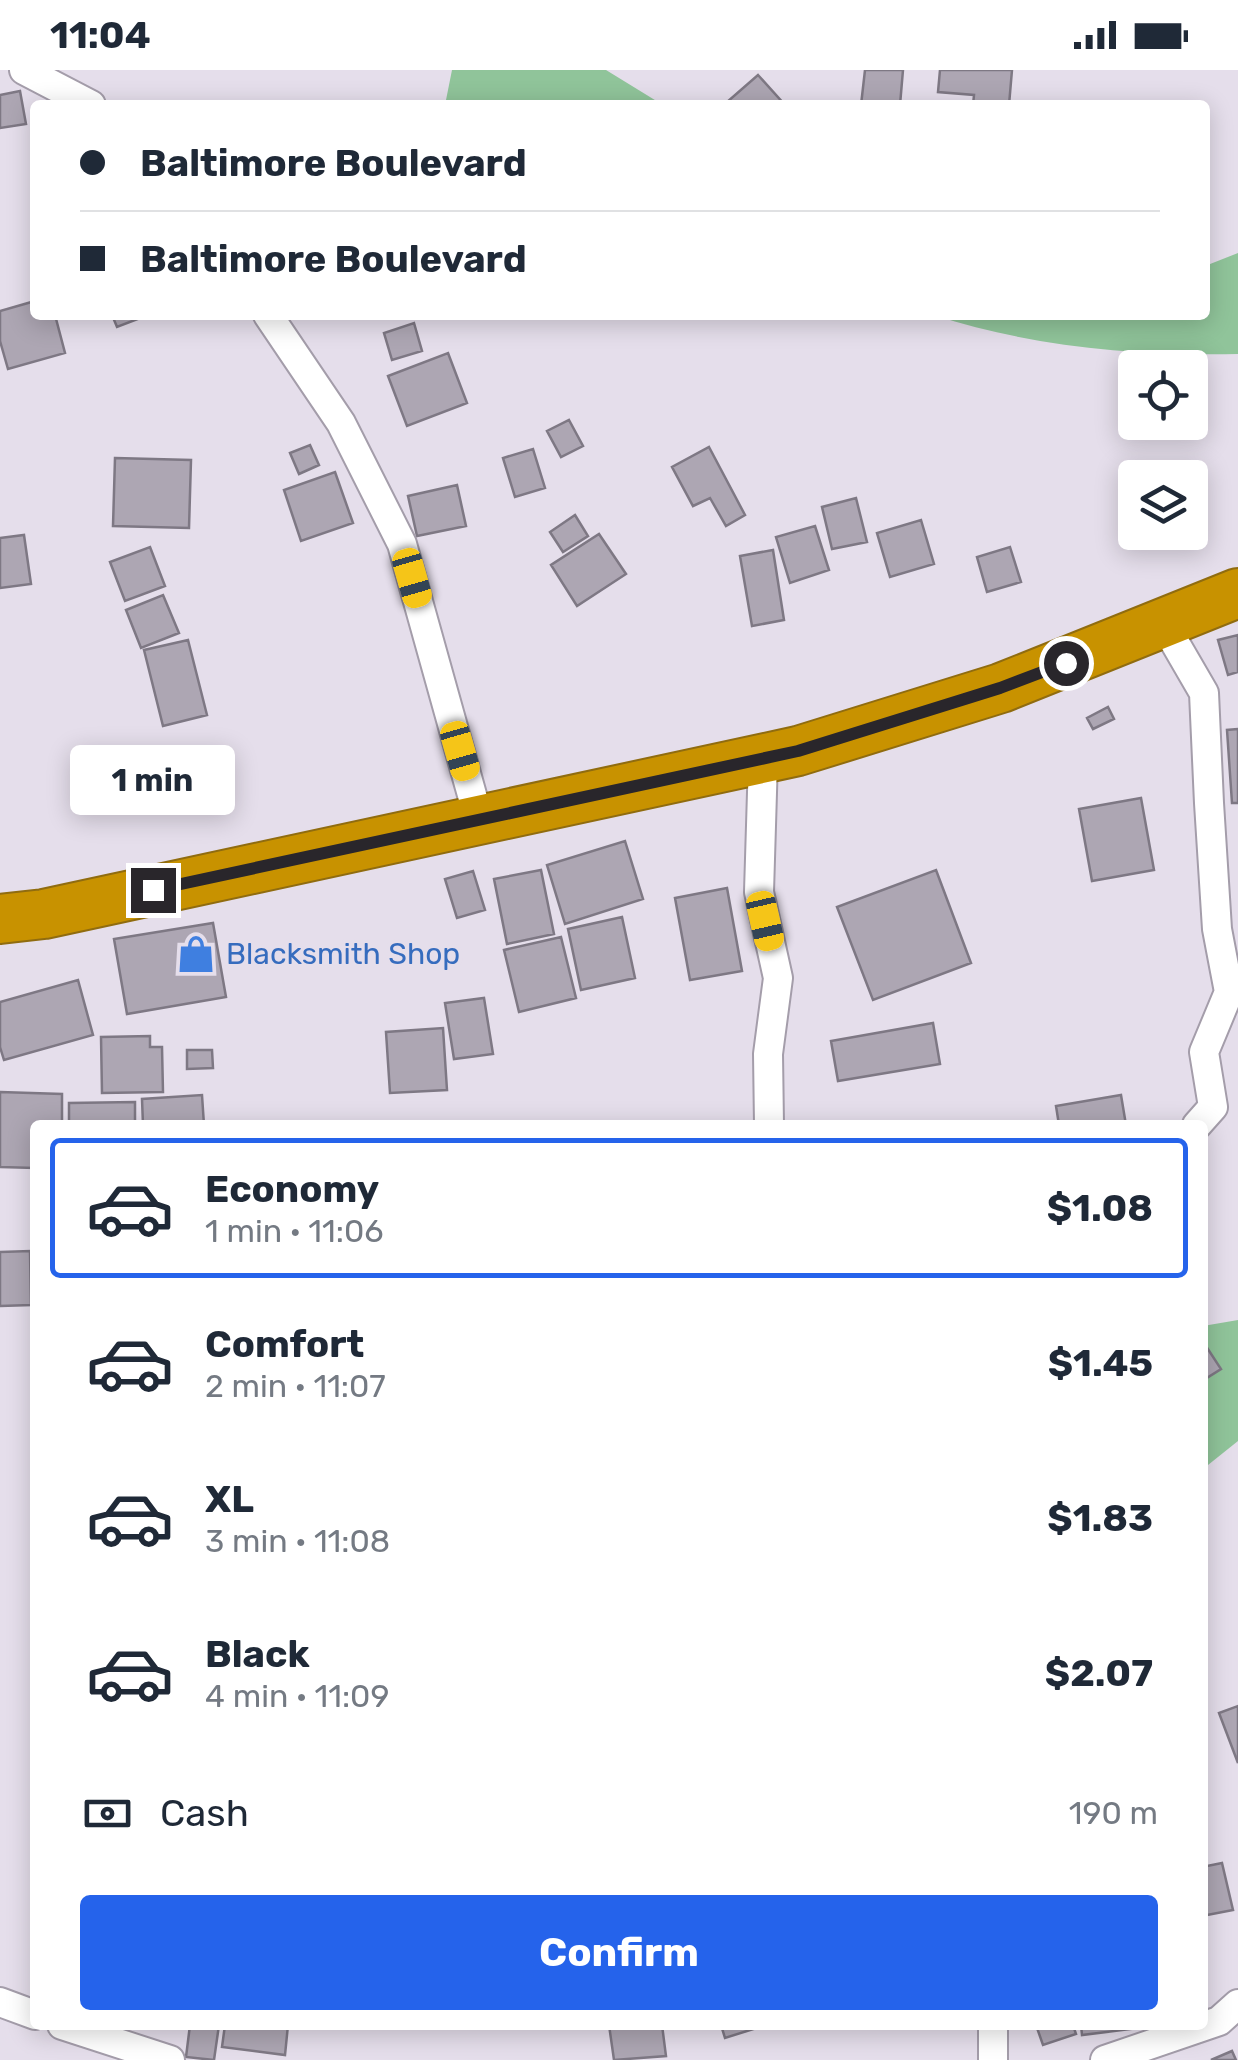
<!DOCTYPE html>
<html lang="en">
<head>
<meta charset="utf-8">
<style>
  body { margin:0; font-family:Rubik,sans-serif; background:#f2f2f3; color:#1f2937; height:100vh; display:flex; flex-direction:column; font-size:38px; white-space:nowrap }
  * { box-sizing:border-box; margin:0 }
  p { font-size:32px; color:#747a83 }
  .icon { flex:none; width:55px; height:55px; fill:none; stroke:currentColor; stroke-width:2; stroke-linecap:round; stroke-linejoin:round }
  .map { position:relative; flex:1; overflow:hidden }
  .sheet { position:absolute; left:30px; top:1050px; width:1178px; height:910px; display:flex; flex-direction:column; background:#fff; border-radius:10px; box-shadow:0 5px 25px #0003 }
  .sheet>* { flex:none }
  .hud { position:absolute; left:30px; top:30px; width:1180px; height:220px; border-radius:10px; box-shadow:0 5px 25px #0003; display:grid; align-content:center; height:220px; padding:0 50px; background:#fff }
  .buttons { position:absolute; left:1118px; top:280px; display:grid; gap:20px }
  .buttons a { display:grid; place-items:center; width:90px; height:90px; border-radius:10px; background:#fff; box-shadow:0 5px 25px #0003; font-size:50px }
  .end { position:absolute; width:45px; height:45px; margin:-22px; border:12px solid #29262b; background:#fff; box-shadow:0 0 0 5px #fff }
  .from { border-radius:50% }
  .bubble { position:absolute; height:70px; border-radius:10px; background:#fff; box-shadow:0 5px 25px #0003; font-size:32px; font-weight:700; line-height:70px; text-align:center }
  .car { position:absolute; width:30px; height:60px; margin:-30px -15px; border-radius:12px; box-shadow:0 0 8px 2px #0007; background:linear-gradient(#f5c518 24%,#345 0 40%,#f5c518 0 76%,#345 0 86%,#f5c518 0) }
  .hud b { display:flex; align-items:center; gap:35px; height:95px; font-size:38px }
  .hud b+b { border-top:2px solid #e0e1e3 }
  .hud i { width:25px; height:25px; background:#1f2937 }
  ul { padding:18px 0 0; list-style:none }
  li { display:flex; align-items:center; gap:30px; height:140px; margin:0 20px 15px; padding:0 30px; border:5px solid transparent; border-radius:10px }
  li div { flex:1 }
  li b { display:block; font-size:38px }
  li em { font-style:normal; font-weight:700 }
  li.active { border-color:#2563eb }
  li>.icon { width:90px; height:90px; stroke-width:1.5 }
  .pay { display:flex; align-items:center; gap:25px; height:110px; padding:0 50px; font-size:38px }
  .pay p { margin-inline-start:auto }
  .button { display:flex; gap:20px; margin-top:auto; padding:20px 50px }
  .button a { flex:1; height:115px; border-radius:10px; background:#2563eb; color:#fff; font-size:40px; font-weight:700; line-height:115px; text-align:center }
  .status { display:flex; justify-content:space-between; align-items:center; height:70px; padding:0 50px; background:#fff; direction:ltr }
  .status svg { height:28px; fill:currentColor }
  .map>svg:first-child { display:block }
  .green { fill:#90c49a }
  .building { fill:#ada6b3; stroke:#7e7884; stroke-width:2.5 }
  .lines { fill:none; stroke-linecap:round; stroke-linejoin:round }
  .street-casing { stroke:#a49daa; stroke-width:32 }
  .highway-casing { stroke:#906c0f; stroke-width:52 }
  .street { stroke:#fff; stroke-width:28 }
  .highway { stroke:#c89200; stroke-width:48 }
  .route { stroke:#29262b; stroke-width:12 }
  .labels { text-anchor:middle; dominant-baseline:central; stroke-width:8; stroke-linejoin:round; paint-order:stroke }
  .shop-label { font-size:30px; fill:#366cbe; stroke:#e5deeb; text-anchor:start }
</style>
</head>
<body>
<div class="status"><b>11:04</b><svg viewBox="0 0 49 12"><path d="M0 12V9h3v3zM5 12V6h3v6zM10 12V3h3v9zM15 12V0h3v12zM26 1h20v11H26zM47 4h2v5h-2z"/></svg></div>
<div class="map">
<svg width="1238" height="1990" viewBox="0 0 1238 1990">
  <rect width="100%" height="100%" fill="#e5deeb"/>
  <path class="green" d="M 452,0 L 606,0 L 663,35 L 445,35 Z
    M 1238,183 L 1238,284 C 1135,286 1032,277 934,245 L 1205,245 L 1205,196 Z
    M 1238,1250 L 1238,1371 L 1203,1399 L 1203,1256 Z"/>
  <path class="building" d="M 865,0 L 903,0 L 900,35 L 861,35 Z
    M 940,0 L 1012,0 L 1009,35 L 973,35 L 974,25 L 938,22 Z
    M 758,5 L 785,35 L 730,35 L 727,32 Z
    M 20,21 L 26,54 L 0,58 L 0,25 Z
    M 35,231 L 35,245 L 55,245 L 65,283 L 8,299 L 0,271 L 0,241 Z
    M 112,245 L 148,245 L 117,257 Z
    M 414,253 L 422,281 L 392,290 L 384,263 Z
    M 448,283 L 467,333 L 407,356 L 388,306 Z
    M 569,350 L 583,376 L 561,387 L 547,361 Z
    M 310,375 L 319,395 L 299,404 L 290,383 Z
    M 709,377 L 745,445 L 726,456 L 710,428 L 693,436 L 672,397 Z
    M 533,379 L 545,418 L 515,427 L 503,388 Z
    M 115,388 L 191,390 L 189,458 L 113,456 Z
    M 335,402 L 353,453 L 301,471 L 284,420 Z
    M 457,415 L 466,456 L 417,466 L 408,426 Z
    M 856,428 L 867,472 L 832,479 L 822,437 Z
    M 575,445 L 588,466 L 563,482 L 550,462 Z
    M 921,450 L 934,494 L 890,507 L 877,463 Z
    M 815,456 L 829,500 L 790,513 L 776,467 Z
    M 599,464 L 626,504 L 577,536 L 551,495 Z
    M 24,465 L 31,514 L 0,518 L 0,468 Z
    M 150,477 L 165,516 L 125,531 L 110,492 Z
    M 1010,477 L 1021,512 L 987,522 L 977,487 Z
    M 773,480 L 784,550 L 752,556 L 740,486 Z
    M 163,525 L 179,563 L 141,578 L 126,540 Z
    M 1238,565 L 1238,602 L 1228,605 L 1218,570 Z
    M 188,570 L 207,645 L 163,656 L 144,580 Z
    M 1108,637 L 1114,649 L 1093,659 L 1087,648 Z
    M 1238,659 L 1238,733 L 1232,733 L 1227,660 Z
    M 1141,728 L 1154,800 L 1092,811 L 1079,739 Z
    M 625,771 L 643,829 L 565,854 L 547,795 Z
    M 541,800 L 554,864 L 507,874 L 494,809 Z
    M 936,800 L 971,893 L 873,930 L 837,837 Z
    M 473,801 L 485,840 L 457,848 L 445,809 Z
    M 727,818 L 742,901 L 690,910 L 675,828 Z
    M 622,847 L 635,908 L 581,920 L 568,859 Z
    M 213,853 L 226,927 L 127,944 L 114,869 Z
    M 561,867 L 576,928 L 519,942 L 504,880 Z
    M 78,910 L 93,965 L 4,990 L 0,977 L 0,932 Z
    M 484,928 L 493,984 L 454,989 L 445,933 Z
    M 933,953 L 940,994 L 838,1011 L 831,971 Z
    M 443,958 L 447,1020 L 390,1023 L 386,962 Z
    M 150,966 L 150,977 L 162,977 L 163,1022 L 102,1023 L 101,967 Z
    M 187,980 L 212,980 L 213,998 L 187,999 Z
    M 0,1022 L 62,1024 L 62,1055 L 35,1055 L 35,1098 L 0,1097 Z
    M 202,1025 L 204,1055 L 143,1055 L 142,1029 Z
    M 1121,1025 L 1126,1055 L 1059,1055 L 1056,1036 Z
    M 135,1032 L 135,1055 L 69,1055 L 69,1033 Z
    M 30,1181 L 31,1235 L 0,1236 L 0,1182 Z
    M 1202,1270 L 1221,1299 L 1202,1311 Z
    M 1238,1636 L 1238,1693 L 1219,1643 Z
    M 1222,1793 L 1233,1840 L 1202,1846 L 1202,1797 Z
    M 190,1955 L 219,1955 L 214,1990 L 186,1987 Z
    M 225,1955 L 288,1955 L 285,1985 L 222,1977 Z
    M 609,1955 L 662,1955 L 666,1986 L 614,1990 Z
    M 721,1955 L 766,1955 L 725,1968 Z
    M 1036,1955 L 1073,1955 L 1076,1964 L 1043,1975 Z
    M 1081,1955 L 1131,1955 L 1131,1959 L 1082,1965 Z
    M 1232,1981 L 1236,1990 L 1211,1990 Z"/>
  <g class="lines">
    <g class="street-casing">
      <path id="street" d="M 24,0 L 91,35
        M 268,245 L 341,353 L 402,474 L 479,750
        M 1164,554 L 1204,623 L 1209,733 L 1217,859 L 1229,922 L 1204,982 L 1213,1037 L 1197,1055
        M 763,689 L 759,822 L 778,908 L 768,984 L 769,1055
        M 0,1932 L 35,1945
        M 62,1955 L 170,1990
        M 993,1990 L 993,1955
        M 1105,1990 L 1219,1951 L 1238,1934"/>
    </g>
    <g class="highway-casing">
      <path id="highway" d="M 0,849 L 44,844 L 798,681 L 1001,618 L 1238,523"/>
    </g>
    <use href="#street" class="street"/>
    <use href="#highway" class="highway"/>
  </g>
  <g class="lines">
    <path class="route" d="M 153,820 L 798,681 L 1000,618 L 1066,593"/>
  </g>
  <defs>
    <g id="shop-bare" transform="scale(3)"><path d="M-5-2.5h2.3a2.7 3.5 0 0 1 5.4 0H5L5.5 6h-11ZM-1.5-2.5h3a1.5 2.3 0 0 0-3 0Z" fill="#3f7fe0" stroke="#e5deeb" stroke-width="2.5" paint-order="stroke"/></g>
  </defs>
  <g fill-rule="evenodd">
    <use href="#shop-bare" x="196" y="884"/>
  </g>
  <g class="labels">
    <g class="shop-label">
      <text x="226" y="884">Blacksmith Shop</text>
    </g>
  </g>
</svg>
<div class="buttons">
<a><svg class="icon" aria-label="locate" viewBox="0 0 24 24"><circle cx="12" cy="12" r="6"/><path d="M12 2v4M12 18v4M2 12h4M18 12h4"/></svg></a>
<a><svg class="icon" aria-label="layers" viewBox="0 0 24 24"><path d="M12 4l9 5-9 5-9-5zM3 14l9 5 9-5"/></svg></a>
</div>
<i class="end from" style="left:1066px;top:593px"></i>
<i class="end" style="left:153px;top:820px"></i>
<div class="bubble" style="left:70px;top:675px;width:165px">1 min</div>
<i class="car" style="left:412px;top:508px;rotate:164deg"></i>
<i class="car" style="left:460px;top:681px;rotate:164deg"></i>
<i class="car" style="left:765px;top:851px;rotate:167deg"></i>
<div class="hud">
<b><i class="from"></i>Baltimore Boulevard</b>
<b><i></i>Baltimore Boulevard</b>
</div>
<section class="sheet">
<ul>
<li class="active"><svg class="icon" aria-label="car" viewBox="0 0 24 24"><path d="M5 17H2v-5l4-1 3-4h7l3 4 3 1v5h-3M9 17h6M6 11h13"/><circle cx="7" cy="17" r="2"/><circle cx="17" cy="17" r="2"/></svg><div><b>Economy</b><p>1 min · 11:06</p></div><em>$1.08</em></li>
<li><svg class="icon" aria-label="car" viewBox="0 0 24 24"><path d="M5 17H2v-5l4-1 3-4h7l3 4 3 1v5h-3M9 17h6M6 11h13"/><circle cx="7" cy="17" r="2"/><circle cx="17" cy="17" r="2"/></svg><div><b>Comfort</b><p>2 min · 11:07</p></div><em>$1.45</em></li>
<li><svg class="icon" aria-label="car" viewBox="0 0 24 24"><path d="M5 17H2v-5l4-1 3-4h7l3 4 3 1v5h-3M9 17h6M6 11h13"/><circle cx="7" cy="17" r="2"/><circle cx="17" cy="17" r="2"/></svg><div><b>XL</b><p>3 min · 11:08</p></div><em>$1.83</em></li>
<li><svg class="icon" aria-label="car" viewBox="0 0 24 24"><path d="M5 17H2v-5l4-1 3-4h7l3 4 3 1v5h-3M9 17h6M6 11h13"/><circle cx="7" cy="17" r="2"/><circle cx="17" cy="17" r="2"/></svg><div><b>Black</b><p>4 min · 11:09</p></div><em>$2.07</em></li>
</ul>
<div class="pay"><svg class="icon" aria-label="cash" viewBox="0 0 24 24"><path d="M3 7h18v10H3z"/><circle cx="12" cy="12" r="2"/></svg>Cash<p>190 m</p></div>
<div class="button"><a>Confirm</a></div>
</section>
</div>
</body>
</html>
